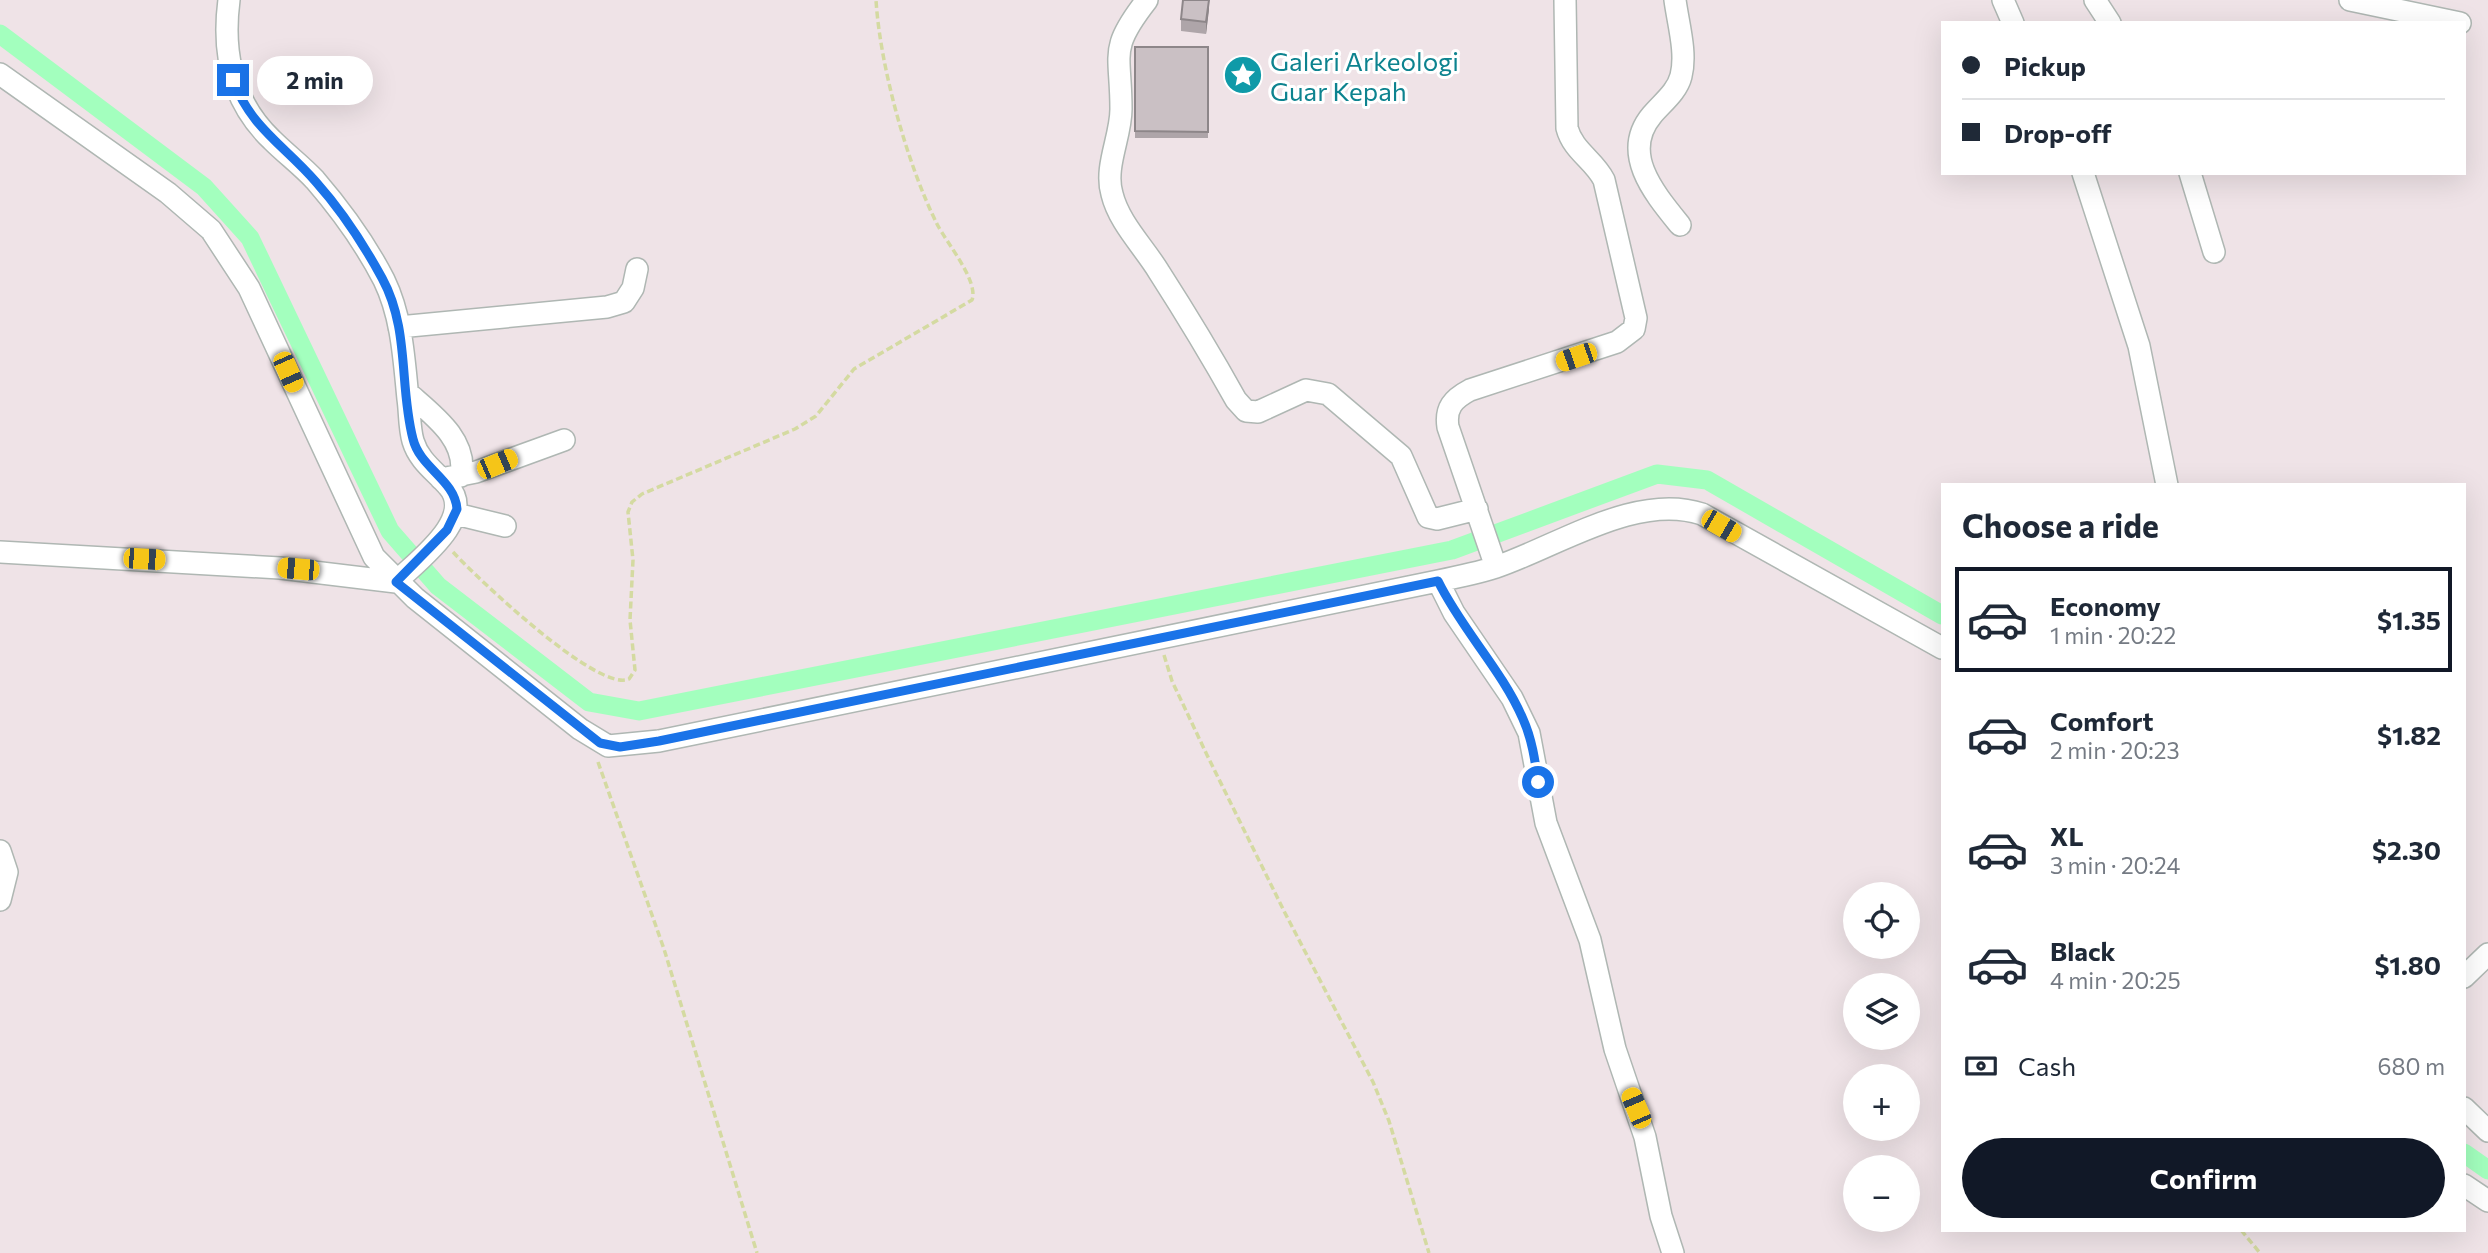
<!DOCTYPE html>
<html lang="en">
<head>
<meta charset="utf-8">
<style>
  body { margin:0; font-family:Commissioner,sans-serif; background:#f2f2f3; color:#1f2937; height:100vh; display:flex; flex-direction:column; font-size:26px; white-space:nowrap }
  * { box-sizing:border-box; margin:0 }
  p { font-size:23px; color:#747a83 }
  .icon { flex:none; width:38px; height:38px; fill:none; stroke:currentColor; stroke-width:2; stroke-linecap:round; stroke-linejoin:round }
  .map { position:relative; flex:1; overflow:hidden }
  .sheet { position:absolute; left:1941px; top:483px; width:525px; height:749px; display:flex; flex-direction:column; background:#fff; border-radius:0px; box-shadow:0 7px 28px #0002 }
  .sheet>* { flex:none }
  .hud { position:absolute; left:1941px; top:21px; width:525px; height:154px; border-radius:0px; box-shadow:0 7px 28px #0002; display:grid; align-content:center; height:154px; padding:0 21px; background:#fff }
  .fabs { position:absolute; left:1843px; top:882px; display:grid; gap:14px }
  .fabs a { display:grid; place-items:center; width:77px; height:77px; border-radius:50%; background:#fff; box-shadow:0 7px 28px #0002; font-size:35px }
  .end { position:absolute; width:32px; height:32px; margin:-16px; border:9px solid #1a73e8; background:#fff; box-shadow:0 0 0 4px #fff }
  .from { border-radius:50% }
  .bubble { position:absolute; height:49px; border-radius:24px; background:#fff; box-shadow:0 7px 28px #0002; font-size:23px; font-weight:700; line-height:49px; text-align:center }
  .car { position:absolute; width:21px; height:42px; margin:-21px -10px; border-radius:9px; box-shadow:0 0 5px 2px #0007; background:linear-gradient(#f5c518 24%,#345 0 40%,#f5c518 0 76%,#345 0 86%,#f5c518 0) }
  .hud b { display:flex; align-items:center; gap:24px; height:66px; font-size:26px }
  .hud b+b { border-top:2px solid #e0e1e3 }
  .hud i { width:18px; height:18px; background:#1f2937 }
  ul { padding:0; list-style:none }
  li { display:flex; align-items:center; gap:21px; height:105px; margin:0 14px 10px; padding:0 7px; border:4px solid transparent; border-radius:0px }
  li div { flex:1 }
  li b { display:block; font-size:26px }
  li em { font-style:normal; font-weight:700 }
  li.selected { border-color:#111827 }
  li>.icon { width:63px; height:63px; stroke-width:1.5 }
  h2 { padding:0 21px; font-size:32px; line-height:84px }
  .pay { display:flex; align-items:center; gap:18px; height:77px; padding:0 21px; font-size:26px }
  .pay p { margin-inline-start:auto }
  .primary-button { display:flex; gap:14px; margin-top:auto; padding:14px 21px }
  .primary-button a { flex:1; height:80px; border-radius:42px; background:#111827; color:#fff; font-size:28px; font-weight:700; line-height:80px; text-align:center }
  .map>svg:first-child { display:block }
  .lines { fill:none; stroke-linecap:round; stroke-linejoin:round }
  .canal { stroke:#a3ffbe; stroke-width:19 }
  .street-casing { stroke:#afb7b3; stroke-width:24 }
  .path { stroke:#d4daa1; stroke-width:3.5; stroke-dasharray:7 3.5; stroke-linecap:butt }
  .street { stroke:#fff; stroke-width:21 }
  .wall { fill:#aea5a9 }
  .shaded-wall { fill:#8d8689 }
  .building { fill:#cac0c4; stroke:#8d8689; stroke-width:2 }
  .route { stroke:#1a73e8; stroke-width:9 }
  .labels { text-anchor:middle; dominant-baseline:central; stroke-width:6; stroke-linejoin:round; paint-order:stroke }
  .culture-label { font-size:26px; fill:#0d838f; stroke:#fff; text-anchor:start }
</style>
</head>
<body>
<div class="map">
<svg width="2488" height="1253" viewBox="0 0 2488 1253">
  <rect width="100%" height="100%" fill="#efe3e7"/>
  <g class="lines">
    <path class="canal" d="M 0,34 L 204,187 L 250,238 L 390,531 L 438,586 L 589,702 L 639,711 L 1452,550 L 1657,474 L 1707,480 L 1942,615
      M 2464,1153 L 2488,1170"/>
    <g class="street-casing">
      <path id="street" d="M 1147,0 C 1108,50 1121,52 1121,109 C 1121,137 1104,167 1112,194 C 1119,223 1144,247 1159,272 C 1186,314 1212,357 1236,400 L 1246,411 L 1258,412 L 1306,390 L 1328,394 L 1401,456 L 1428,517 L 1437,519 L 1477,509
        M 1675,0 C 1678,23 1687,53 1681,76 C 1677,92 1662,103 1652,115 C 1620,153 1654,193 1680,225
        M 2003,0 L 2013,23
        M 2095,0 L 2110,23
        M 2350,0 L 2460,23
        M 0,74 L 168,193 L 211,230 L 249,288 L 374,557 L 415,598 L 580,729 L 608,746 L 659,741 L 1438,581 C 1458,577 1477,573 1496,567 C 1558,546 1637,492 1702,514 L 1942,648
        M 2083,173 L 2139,346 L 2167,485
        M 2190,173 L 2214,252
        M 399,327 L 607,307 L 624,302 L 633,288 L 637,269
        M 408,393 C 433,415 468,440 461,476
        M 441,479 L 476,472 L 564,440
        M 456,514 L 505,526
        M 0,552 L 280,568 L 396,582 C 417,561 477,518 448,486 C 435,471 419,461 413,441 C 409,427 410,412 408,399 C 404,359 402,317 384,280 C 366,245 340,209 315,180 C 301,165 286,154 272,140 C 232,102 222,53 229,0
        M 1496,567 L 1448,427 C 1445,408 1453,399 1470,390 L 1617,342 L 1634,329 L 1636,318 L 1604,180 C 1594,160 1573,151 1567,128 L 1565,0
        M 1438,581 L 1454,613 L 1512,698 L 1529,733 L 1546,823 L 1590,940 L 1615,1049 L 1645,1137 L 1661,1216 L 1673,1253
        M 0,851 L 7,872 L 0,900
        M 2464,977 L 2488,954
        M 2464,1108 L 2488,1131
        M 2464,1185 L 2488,1201"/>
    </g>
    <path class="path" d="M 453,552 C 477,578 598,693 629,679 L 635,670 L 630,620 L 633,560 L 628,512 L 632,502 L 642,494 L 795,429 L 816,416 L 854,369 L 972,300 C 979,281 946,242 937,224 C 907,164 880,66 876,0
      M 1164,655 L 1172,681 L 1207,755 L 1285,913 L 1373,1082 L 1389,1121 L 1429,1253
      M 598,762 L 664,949 L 757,1253
      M 2241,1230 L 2260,1253"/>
    <use href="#street" class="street"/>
  </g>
  <path class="wall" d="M 1209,9 L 1206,34 L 1181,31 L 1181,19 Z
    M 1135,47 L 1208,47 L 1208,138 L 1135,138 Z"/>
  <path class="shaded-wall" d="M 1209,0 L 1209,9 L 1206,34 L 1206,22 Z"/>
  <path class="building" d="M 1183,0 L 1209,0 L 1206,22 L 1181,19 Z
    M 1135,47 L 1208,47 L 1208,132 L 1135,131 Z"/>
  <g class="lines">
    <path class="route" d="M 233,80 C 251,128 284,145 316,182 C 341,210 364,245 382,278 C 410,329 399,386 413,439 C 420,468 455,480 457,509 L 447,530 L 396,582 L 600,743 L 620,747 L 659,741 L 1438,581 C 1462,630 1502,670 1523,719 C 1532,739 1535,760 1538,782"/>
  </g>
  <defs>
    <g id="sight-disc" transform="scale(2.0125)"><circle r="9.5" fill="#0f9aa8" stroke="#fff"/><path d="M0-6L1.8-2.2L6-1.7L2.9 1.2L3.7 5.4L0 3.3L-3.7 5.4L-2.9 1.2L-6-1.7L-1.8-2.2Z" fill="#fff"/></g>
  </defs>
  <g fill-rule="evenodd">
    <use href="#sight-disc" x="1243" y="75"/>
  </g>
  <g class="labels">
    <g class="culture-label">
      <text x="1270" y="60">Galeri Arkeologi<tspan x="1270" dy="30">Guar Kepah</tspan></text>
    </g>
  </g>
</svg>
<div class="fabs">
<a><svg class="icon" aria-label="locate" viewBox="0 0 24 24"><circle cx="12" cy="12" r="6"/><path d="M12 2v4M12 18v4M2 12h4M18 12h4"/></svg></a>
<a><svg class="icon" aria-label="layers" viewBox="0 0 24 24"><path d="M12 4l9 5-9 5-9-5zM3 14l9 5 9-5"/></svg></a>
<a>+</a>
<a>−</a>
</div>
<i class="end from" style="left:1538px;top:782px"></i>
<i class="end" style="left:233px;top:80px"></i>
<div class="bubble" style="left:257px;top:56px;width:116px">2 min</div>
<i class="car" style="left:1576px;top:357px;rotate:251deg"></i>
<i class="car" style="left:288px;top:372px;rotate:156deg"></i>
<i class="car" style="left:497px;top:464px;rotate:67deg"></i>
<i class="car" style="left:1721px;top:526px;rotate:120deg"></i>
<i class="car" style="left:144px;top:559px;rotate:93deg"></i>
<i class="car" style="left:298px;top:569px;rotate:275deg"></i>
<i class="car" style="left:1636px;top:1108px;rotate:337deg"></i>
<div class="hud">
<b><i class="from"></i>Pickup</b>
<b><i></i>Drop-off</b>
</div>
<section class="sheet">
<h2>Choose a ride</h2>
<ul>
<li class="selected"><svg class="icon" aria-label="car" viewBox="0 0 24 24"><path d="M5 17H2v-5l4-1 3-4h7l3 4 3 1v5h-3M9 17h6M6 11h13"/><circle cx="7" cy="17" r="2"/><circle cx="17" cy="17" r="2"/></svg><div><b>Economy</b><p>1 min · 20:22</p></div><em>$1.35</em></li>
<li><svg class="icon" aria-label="car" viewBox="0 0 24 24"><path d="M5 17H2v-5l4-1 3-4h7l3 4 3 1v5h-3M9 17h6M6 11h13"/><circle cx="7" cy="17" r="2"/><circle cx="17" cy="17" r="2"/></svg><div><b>Comfort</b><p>2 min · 20:23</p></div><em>$1.82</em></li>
<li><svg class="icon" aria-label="car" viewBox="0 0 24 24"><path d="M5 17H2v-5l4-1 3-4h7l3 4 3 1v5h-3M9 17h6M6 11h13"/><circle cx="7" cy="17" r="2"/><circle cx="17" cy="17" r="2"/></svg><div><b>XL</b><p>3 min · 20:24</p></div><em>$2.30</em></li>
<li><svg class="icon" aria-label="car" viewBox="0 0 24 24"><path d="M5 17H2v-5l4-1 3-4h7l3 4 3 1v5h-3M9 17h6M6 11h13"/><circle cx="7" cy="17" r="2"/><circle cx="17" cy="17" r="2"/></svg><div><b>Black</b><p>4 min · 20:25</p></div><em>$1.80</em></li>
</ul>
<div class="pay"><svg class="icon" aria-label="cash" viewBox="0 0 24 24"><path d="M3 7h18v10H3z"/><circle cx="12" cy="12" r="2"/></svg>Cash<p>680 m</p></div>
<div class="primary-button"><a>Confirm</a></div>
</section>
</div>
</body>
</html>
